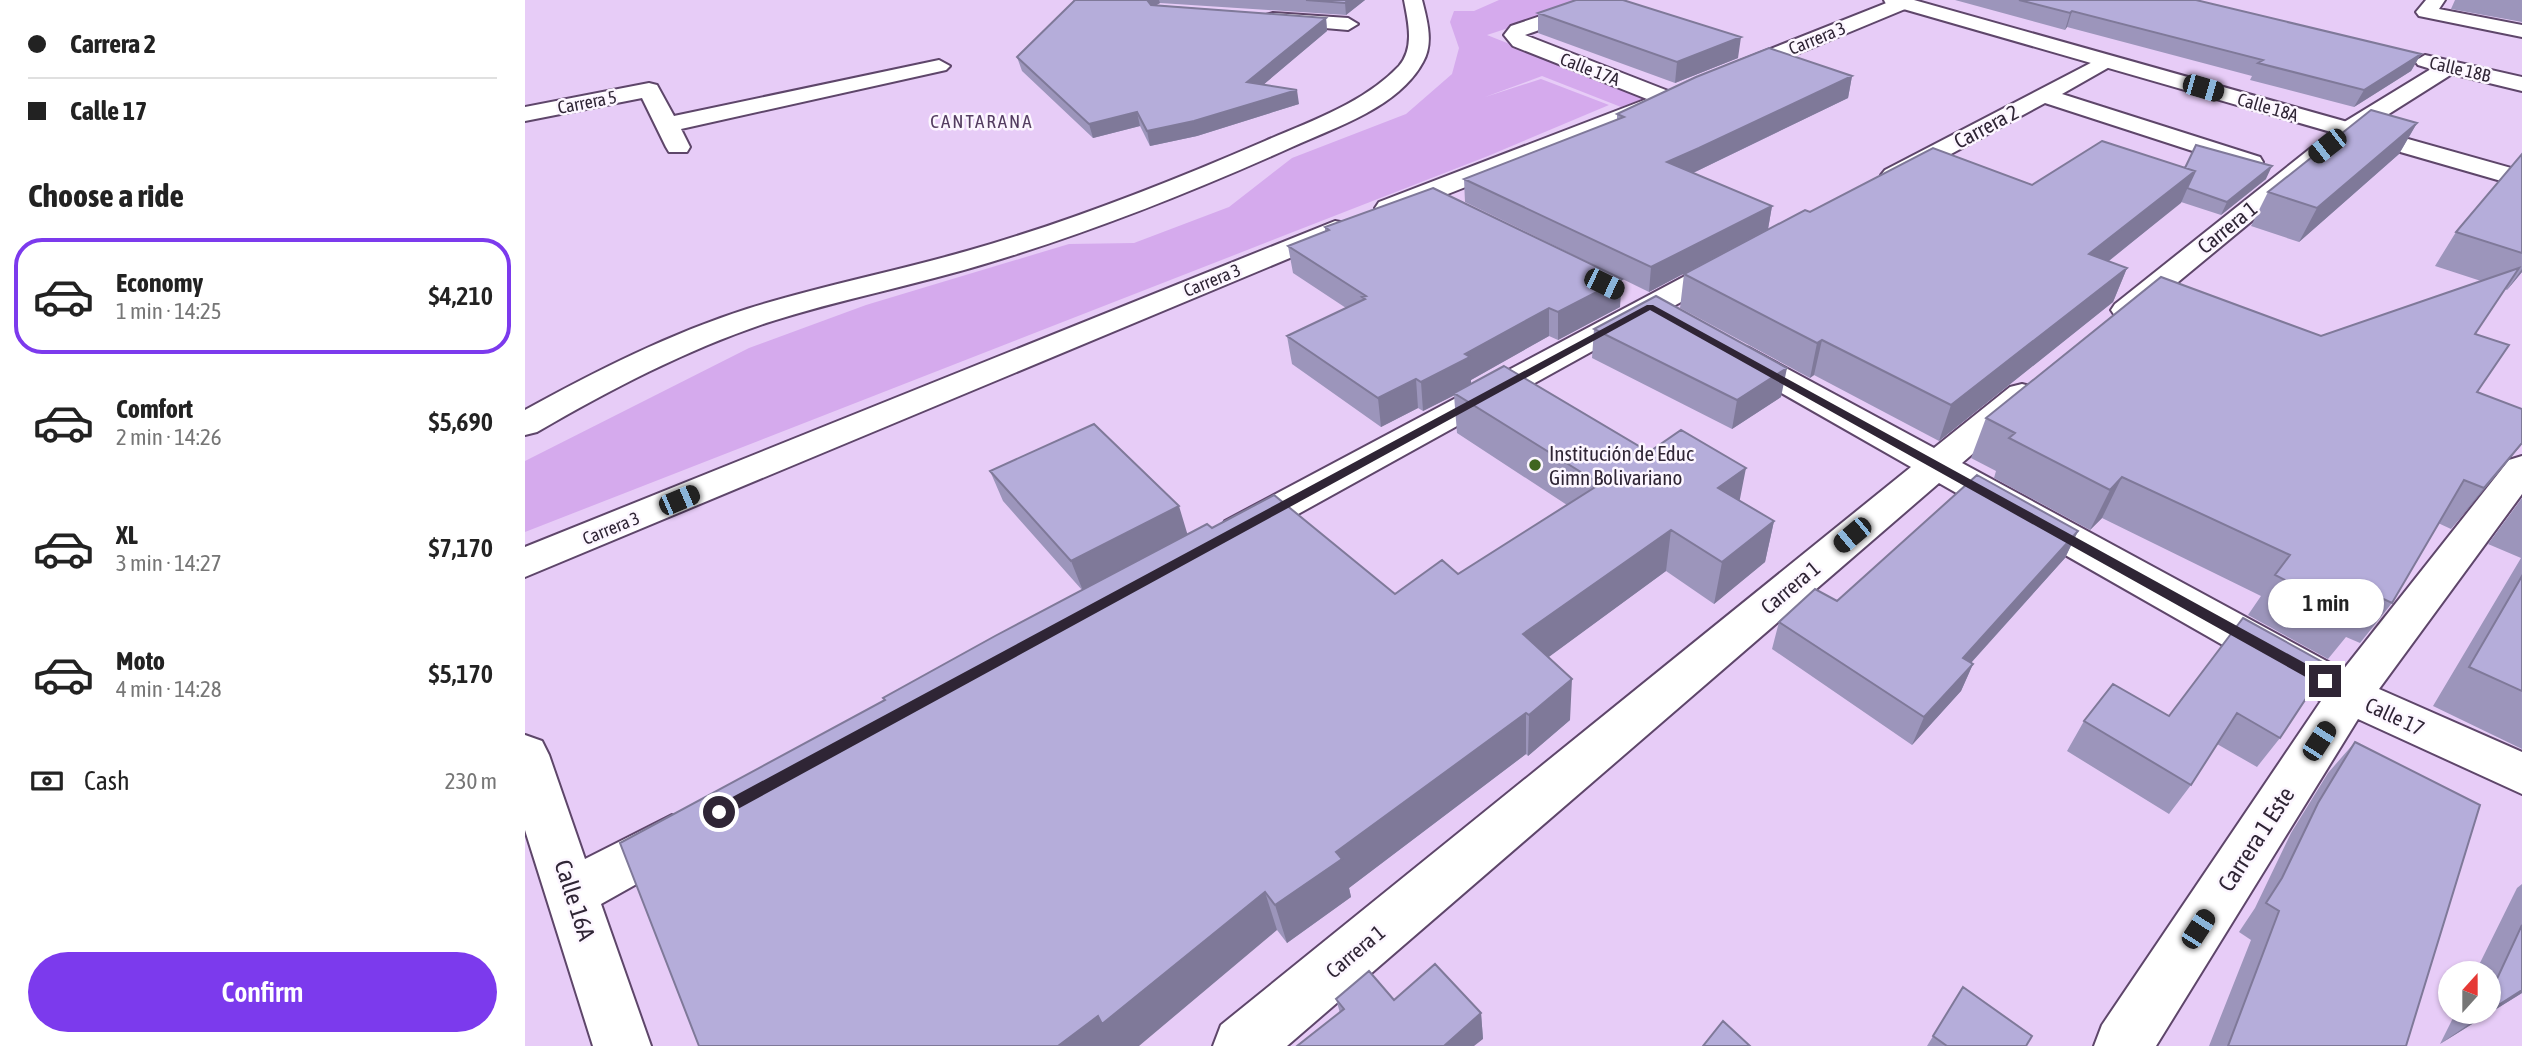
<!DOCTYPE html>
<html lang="en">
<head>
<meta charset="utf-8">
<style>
  body { margin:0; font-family:"Asap Condensed",sans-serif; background:#f6f6f6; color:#222; height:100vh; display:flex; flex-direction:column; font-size:26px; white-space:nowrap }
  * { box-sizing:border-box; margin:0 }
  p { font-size:23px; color:#767676 }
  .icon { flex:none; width:38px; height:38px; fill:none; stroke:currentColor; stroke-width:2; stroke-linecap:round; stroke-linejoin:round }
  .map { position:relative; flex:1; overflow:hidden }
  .panel { display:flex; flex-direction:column; background:#fff; width:525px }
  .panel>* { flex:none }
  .guide { display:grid; align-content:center; height:154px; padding:0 28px; background:#fff }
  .needle { width:46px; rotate:21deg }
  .fabs { position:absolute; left:1913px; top:961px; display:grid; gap:14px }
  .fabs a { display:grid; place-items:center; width:63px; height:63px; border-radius:50%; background:#fff; box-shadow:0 2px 5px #0004; font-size:35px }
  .end { position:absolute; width:32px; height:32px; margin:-16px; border:9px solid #2f2535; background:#fff; box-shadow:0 0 0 4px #fff }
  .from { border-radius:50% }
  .bubble { position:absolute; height:49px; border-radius:24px; background:#fff; box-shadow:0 2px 5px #0004; font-size:23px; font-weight:600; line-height:49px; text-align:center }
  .car { position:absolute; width:21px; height:42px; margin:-21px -10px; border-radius:9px; box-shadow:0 0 5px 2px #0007; background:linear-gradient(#222 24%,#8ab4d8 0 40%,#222 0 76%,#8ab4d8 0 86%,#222 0) }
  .guide b { display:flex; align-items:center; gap:24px; height:66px; font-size:26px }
  .guide b+b { border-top:2px solid #e0e0e0 }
  .guide i { width:18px; height:18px; background:#222 }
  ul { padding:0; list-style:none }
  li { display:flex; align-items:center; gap:21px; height:116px; margin:0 14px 10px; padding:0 14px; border:4px solid transparent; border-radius:28px }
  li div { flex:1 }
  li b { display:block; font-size:26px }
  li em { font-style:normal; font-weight:600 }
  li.active { border-color:#7c3aed }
  li>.icon { width:63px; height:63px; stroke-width:1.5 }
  h2 { padding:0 28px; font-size:32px; line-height:84px }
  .pay { display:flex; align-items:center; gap:18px; height:77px; padding:0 28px; font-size:26px }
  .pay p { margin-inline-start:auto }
  .button { display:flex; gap:14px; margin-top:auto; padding:14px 28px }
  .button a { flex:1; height:80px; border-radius:42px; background:#7c3aed; color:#fff; font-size:28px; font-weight:600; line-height:80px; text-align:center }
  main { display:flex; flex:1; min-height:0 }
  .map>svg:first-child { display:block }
  .green { fill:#d5aaed }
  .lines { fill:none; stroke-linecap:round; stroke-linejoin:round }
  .minor-casing { stroke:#5e466a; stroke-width:4 }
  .major-casing { stroke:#5e466a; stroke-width:4 }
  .minor { fill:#fff; fill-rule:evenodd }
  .major { fill:#fff; fill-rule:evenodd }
  .wall { fill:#9c95bb }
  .shaded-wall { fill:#7f7999 }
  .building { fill:#b5adda; stroke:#7f7999; stroke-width:2 }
  .route { fill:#2f2535 }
  .poi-dot { fill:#3f6620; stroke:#fcf6ff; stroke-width:2.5 }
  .labels { text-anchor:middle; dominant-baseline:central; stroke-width:5; stroke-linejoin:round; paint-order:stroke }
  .far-street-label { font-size:18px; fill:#2f2535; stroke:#fcf6ff }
  .far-neighbourhood-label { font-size:19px; letter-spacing:2px; fill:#543d61; stroke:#fcf6ff }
  .street-label { font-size:21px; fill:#2f2535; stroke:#fcf6ff }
  .poi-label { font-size:21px; fill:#2f2535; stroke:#fcf6ff; text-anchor:start }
  .near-street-label { font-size:24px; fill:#2f2535; stroke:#fcf6ff }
</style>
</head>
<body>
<main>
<section class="panel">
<div class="guide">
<b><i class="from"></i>Carrera 2</b>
<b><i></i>Calle 17</b>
</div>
<h2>Choose a ride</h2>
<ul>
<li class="active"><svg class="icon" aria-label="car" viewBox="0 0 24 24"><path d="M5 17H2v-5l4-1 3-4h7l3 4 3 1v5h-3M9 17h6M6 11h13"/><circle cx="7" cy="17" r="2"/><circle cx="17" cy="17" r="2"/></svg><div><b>Economy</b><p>1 min · 14:25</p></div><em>$4,210</em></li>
<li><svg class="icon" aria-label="car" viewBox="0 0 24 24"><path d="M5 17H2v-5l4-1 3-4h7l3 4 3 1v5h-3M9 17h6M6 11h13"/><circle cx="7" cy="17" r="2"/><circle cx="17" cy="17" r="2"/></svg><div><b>Comfort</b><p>2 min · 14:26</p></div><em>$5,690</em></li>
<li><svg class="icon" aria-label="car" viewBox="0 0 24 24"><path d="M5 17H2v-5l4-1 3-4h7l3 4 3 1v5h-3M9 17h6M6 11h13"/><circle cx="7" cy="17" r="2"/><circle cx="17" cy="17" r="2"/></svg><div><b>XL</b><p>3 min · 14:27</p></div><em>$7,170</em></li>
<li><svg class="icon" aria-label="car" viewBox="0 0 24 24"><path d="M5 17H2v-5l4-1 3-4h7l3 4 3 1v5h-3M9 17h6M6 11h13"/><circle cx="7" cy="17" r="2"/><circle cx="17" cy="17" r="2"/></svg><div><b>Moto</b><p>4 min · 14:28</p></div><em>$5,170</em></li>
</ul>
<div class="pay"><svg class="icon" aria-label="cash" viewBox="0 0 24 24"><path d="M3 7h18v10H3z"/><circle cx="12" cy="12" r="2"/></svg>Cash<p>230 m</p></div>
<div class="button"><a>Confirm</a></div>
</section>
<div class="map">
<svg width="1997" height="1046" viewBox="0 0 1997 1046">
  <rect width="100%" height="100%" fill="#e7ccf7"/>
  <path class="green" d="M 974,0 L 1069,0 L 962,35 L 1121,98 L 1096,107 L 1017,76 L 960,97 L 1016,79 L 1084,105 L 963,156 L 0,532 L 0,461 L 224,348 L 341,305 L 544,244 L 609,243 L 704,207 L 767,158 L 881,114 L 927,74 L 934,48 L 925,22 L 929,11 L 949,11 Z"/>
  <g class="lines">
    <g class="minor-casing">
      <path id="minor" d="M 879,0 L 897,0 C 902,20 909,43 898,62 C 874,107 811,127 767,147 C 669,191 569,231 466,262 C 392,285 315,299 241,323 C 161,350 86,389 12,432 L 0,435 L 0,410 C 71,371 144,334 222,309 C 294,286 369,272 442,251 C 544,222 643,183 740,141 C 786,121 839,103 874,66 C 890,48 883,21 879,0 Z
        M 1063,0 L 1090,0 L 1088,4 L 1000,35 L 1151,94 L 1154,99 L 1151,104 L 872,214 L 854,214 L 850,208 L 854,202 L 1122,99 L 988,46 L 979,35 L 986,26 Z
        M 1369,0 L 1385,0 L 1387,3 L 1385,7 L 1216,77 L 1200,77 L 1197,72 L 1200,67 Z
        M 1901,0 L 1920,0 L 1914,9 L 1997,25 L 1997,37 L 1894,16 L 1891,12 Z
        M 748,13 L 823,18 L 833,24 L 823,30 L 741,23 L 738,19 L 741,15 Z
        M 1581,55 L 1588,57 L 1591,61 L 1588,65 L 1537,94 L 1735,157 L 1738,162 L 1735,167 L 1717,167 L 1520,103 L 1378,180 L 1360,180 L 1356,175 L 1360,170 Z
        M 1900,55 L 1997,77 L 1997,91 L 1927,74 L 1832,134 L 1612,316 L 1601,319 L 1590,316 L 1586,310 L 1590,304 L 1816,124 L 1906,69 L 1893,65 L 1890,61 Z
        M 414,60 L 425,66 L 421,70 L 156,129 L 165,147 L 162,152 L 144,152 L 141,147 L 117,98 L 0,121 L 0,107 L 124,83 L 132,85 L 149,116 Z
        M 810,221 L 820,223 L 824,229 L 820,235 L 0,577 L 0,547 Z
        M 1202,256 L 1212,259 L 1216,265 L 1212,271 L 728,539 L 714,543 L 700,539 L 695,530 L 700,521 L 1192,259 Z
        M 1213,345 L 1224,348 L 1409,448 L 1485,387 L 1497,384 L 1509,387 L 1514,394 L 1509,401 L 1437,463 L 1818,670 L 1984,460 L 1997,456 L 1997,494 L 1854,689 L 1997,752 L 1997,794 L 1833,719 L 1631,1046 L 1569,1046 L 1577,1025 L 1796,701 L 1414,483 L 762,1046 L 688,1046 L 696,1025 L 1386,467 L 1202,362 L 1197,355 L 1202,348 Z
        M 0,735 L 17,741 L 24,755 L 60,859 L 147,815 L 165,822 L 172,838 L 165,854 L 76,904 L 126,1046 L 68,1046 L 0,830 Z"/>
    </g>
    <g class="major-casing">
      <path id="major" d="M 1359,0 L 1389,0 L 1997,171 L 1997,187 L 1361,4 Z"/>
    </g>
    <use href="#minor" class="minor"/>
    <use href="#major" class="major"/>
  </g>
  <path class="wall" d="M 548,0 L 840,0 L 821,15 L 635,3 L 631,5 L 801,18 L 802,31 L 739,84 L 774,104 L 672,136 L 625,146 L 615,126 L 568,138 L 497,71 L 492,57 L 549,1 Z
    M 1430,0 L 1671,0 L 1896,54 L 1886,71 L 1829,107 L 1725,80 L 1727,76 L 1542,27 L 1540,30 Z
    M 1930,0 L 1997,0 L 1997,22 L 1926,9 Z
    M 1013,13 L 1213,58 L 1150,83 L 1013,33 Z
    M 1327,76 L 1323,98 L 1168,173 L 1247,206 L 1243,229 L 1124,292 L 940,202 L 939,179 L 1092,120 L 1092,114 Z
    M 1892,123 L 1874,154 L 1774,242 L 1726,226 L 1743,192 Z
    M 1997,154 L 1997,272 L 1982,290 L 1980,289 L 1950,334 L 1952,392 L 1997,444 L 1926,529 L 1913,523 L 1867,603 L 1835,643 L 1821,637 L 1803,659 L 1723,615 L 1736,596 L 1577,518 L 1565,530 L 1469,478 L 1471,471 L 1446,458 L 1461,418 L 1796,336 L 1956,281 L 1910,266 L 1931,232 Z
    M 1660,168 L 1741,179 L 1696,215 L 1656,202 L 1584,261 L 1602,268 L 1588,302 L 1414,441 L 1289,375 L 1285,378 L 1155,308 L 1159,274 L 1285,212 L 1507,185 Z
    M 800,227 L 1095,307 L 1033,340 L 1024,336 L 946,380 L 946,384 L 1124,452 L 1215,501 L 1249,521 L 1240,562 L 1189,604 L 1141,571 L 1023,657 L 1045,720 L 1003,756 L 1001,754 L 824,888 L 826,897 L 762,943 L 752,930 L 360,700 L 557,590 L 478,501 L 465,471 L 663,534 L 687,528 L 870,594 L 933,574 L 1042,505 L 932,433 L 929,395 L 898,411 L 893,408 L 856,427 L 767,364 L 762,336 L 821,308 L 768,273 L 763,246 L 800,232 Z
    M 1069,329 L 1256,397 L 1207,429 L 1067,358 Z
    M 1997,498 L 1997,749 L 1908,706 L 1996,558 L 1963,544 Z
    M 1553,531 L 1540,558 L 1446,663 L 1448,664 L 1436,691 L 1387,745 L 1247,649 L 1254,622 L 1312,601 Z
    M 1718,618 L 1755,738 L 1732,767 L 1692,744 L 1666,785 L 1644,814 L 1542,751 L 1559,721 L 1644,716 Z
    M 1830,742 L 1881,1046 L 1684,1046 L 1726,940 L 1714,932 L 1730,908 L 1766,833 L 1803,773 Z
    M 1997,884 L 1997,993 L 1915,1044 L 1931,1012 L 1964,1012 L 1964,973 L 1950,973 L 1992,888 Z
    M 1438,987 L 1501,1046 L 1402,1046 Z
    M 811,999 L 869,1000 L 956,1013 L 958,1039 L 815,1013 Z"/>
  <path class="shaded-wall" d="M 621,0 L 634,0 L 635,3 L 623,10 Z
    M 823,0 L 840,0 L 821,15 L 820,3 Z
    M 1547,11 L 1542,27 L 1540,30 L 1545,13 Z
    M 801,18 L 802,31 L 725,96 L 722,82 Z
    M 1216,37 L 1213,58 L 1150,83 L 1152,62 Z
    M 1896,54 L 1886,71 L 1829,107 L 1839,90 Z
    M 1327,76 L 1323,98 L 1172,171 L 1140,185 L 1142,162 Z
    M 772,90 L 774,104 L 672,136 L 625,146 L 622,131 Z
    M 612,112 L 615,126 L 568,138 L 564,124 Z
    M 1892,123 L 1874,154 L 1774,242 L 1792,208 Z
    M 1747,166 L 1741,179 L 1696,215 L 1702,202 Z
    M 1670,171 L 1656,203 L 1551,287 L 1564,254 Z
    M 1247,206 L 1243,229 L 1124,292 L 1126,267 Z
    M 1602,268 L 1588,302 L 1414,441 L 1426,405 Z
    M 1997,269 L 1997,272 L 1982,290 Z
    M 1097,279 L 1095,307 L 1033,340 L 1033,312 Z
    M 1024,308 L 1024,336 L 946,380 L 946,386 L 929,393 L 930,395 L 898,411 L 896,382 L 940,354 Z
    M 1297,340 L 1289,375 L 1285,378 L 1292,343 Z
    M 1262,368 L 1256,397 L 1207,429 L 1212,400 Z
    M 891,379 L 893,408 L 856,427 L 853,398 Z
    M 1997,443 L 1997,444 L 1926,529 L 1959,488 Z
    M 1221,468 L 1213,509 L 1193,488 Z
    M 1597,477 L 1577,518 L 1565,530 L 1585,490 Z
    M 654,506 L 663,536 L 558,591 L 546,561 Z
    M 1249,521 L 1240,562 L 1189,604 L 1197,562 Z
    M 1146,530 L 1141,571 L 998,676 L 998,634 Z
    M 1553,531 L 1540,558 L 1426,685 L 1438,658 Z
    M 1448,664 L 1436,691 L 1387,745 L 1399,717 Z
    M 1047,679 L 1045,720 L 1003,756 L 1004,715 Z
    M 1001,713 L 1001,754 L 824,888 L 826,897 L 762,943 L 750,905 L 811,852 Z
    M 740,892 L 752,930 L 614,1046 L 533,1046 Z
    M 1997,990 L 1997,993 L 1915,1044 L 1953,1018 Z
    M 956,1013 L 958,1039 L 949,1046 L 919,1046 Z"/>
  <path class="building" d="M 550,0 L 622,0 L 626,5 L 801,18 L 722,82 L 772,90 L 669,121 L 622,131 L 612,112 L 564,124 L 492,57 Z
    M 781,0 L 823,0 L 820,3 Z
    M 1051,0 L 1098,0 L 1216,37 L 1152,62 L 1013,13 Z
    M 1494,0 L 1671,0 L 1896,54 L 1839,90 L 1733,63 L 1738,60 L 1547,11 L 1545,13 Z
    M 1244,48 L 1327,76 L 1174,148 L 1142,162 L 1247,206 L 1126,267 L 939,179 L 1099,117 L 1092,114 L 1171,77 Z
    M 1846,110 L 1892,123 L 1792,208 L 1743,192 Z
    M 1577,141 L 1670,171 L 1564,254 L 1602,268 L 1426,405 L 1297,340 L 1292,343 L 1159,274 L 1280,210 L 1285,212 L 1408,148 L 1507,185 Z
    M 1671,145 L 1747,166 L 1702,202 L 1662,188 L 1670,171 L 1660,168 Z
    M 1997,154 L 1997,253 L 1931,232 Z
    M 908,188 L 1097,279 L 1033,312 L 1024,308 L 940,354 L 945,357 L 896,382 L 891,379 L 853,398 L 762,336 L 840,299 L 837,297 L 841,296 L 763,246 L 804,230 L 800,227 Z
    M 1994,268 L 1950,334 L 1984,345 L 1952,392 L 1997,409 L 1997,443 L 1959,488 L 1939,480 L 1867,603 L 1850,595 L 1835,618 L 1750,575 L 1765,555 L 1597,477 L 1585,490 L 1484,438 L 1490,433 L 1461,418 L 1636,277 L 1796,336 Z
    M 1131,296 L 1262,368 L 1212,400 L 1069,329 Z
    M 979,366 L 1124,452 L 1156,430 L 1221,468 L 1193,488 L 1249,521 L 1197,562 L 1146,530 L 998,634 L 1047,679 L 1004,715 L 1001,713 L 811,852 L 817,859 L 750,905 L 740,892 L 577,1024 L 573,1016 L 533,1046 L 174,1046 L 95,843 L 360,700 L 358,698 L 470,636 L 682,524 L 687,528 L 749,495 L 870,594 L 917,560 L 933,574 L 1075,484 L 929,393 Z
    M 569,424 L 654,506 L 546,561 L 465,471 Z
    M 1452,475 L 1553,531 L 1438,658 L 1448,664 L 1399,717 L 1254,622 L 1290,589 L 1312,601 Z
    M 1997,576 L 1997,691 L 1944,667 Z
    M 1718,618 L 1803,665 L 1755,738 L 1712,713 L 1666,785 L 1559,721 L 1588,684 L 1644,716 Z
    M 1830,742 L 1955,805 L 1881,1046 L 1703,1046 L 1754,911 L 1741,903 L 1757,878 L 1793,803 Z
    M 1997,925 L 1997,990 L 1964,1011 L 1964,996 Z
    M 910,964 L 956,1013 L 919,1046 L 772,1046 L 819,1009 L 811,999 L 844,971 L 869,1000 Z
    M 1438,987 L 1507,1036 L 1501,1046 L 1422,1046 L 1408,1036 Z
    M 1956,1012 L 1963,1012 L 1953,1018 Z
    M 1198,1021 L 1225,1046 L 1178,1046 Z"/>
  <path class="route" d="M 1122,305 L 1128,305 L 1805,677 L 1805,685 L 1795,685 L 1125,310 L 200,816 L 189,816 L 189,807 Z"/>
  <circle class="poi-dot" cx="1010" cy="465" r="7"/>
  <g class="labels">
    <g class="far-street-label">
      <text transform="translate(1292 38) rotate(-22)">Carrera 3</text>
      <text transform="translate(1065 69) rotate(21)">Calle 17A</text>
      <text transform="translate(1935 69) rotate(13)">Calle 18B</text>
      <text transform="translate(62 102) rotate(-11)">Carrera 5</text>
      <text transform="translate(1743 107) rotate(16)">Calle 18A</text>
      <text transform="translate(687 280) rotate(-22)">Carrera 3</text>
      <text transform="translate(86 528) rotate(-22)">Carrera 3</text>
    </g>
    <g class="far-neighbourhood-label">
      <text x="457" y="121">CANTARANA</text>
    </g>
    <g class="street-label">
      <text transform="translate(1461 126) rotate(-28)">Carrera 2</text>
      <text transform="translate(1702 227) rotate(-39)">Carrera 1</text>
      <text transform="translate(1265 587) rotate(-40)">Carrera 1</text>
      <text transform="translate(1870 716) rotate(25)">Calle 17</text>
      <text transform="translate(830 951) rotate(-40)">Carrera 1</text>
    </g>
    <g class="poi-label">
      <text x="1024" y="453">Institución de Educ<tspan x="1024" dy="24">Gimn Bolivariano</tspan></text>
    </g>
    <g class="near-street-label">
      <text transform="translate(1731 839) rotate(-57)">Carrera 1 Este</text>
      <text transform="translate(50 900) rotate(72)">Calle 16A</text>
    </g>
  </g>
</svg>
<div class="fabs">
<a><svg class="needle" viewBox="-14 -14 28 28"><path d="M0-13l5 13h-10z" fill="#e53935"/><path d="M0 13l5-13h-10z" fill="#767676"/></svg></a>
</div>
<i class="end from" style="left:194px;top:812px"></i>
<i class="end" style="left:1800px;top:681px"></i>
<div class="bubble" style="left:1743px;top:579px;width:116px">1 min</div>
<i class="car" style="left:1678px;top:88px;rotate:106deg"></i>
<i class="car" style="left:1802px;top:146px;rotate:232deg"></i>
<i class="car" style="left:1079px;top:284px;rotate:116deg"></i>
<i class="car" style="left:154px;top:500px;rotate:67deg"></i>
<i class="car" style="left:1327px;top:535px;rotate:230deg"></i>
<i class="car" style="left:1794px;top:741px;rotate:33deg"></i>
<i class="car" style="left:1673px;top:929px;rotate:33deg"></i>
</div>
</main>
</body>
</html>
